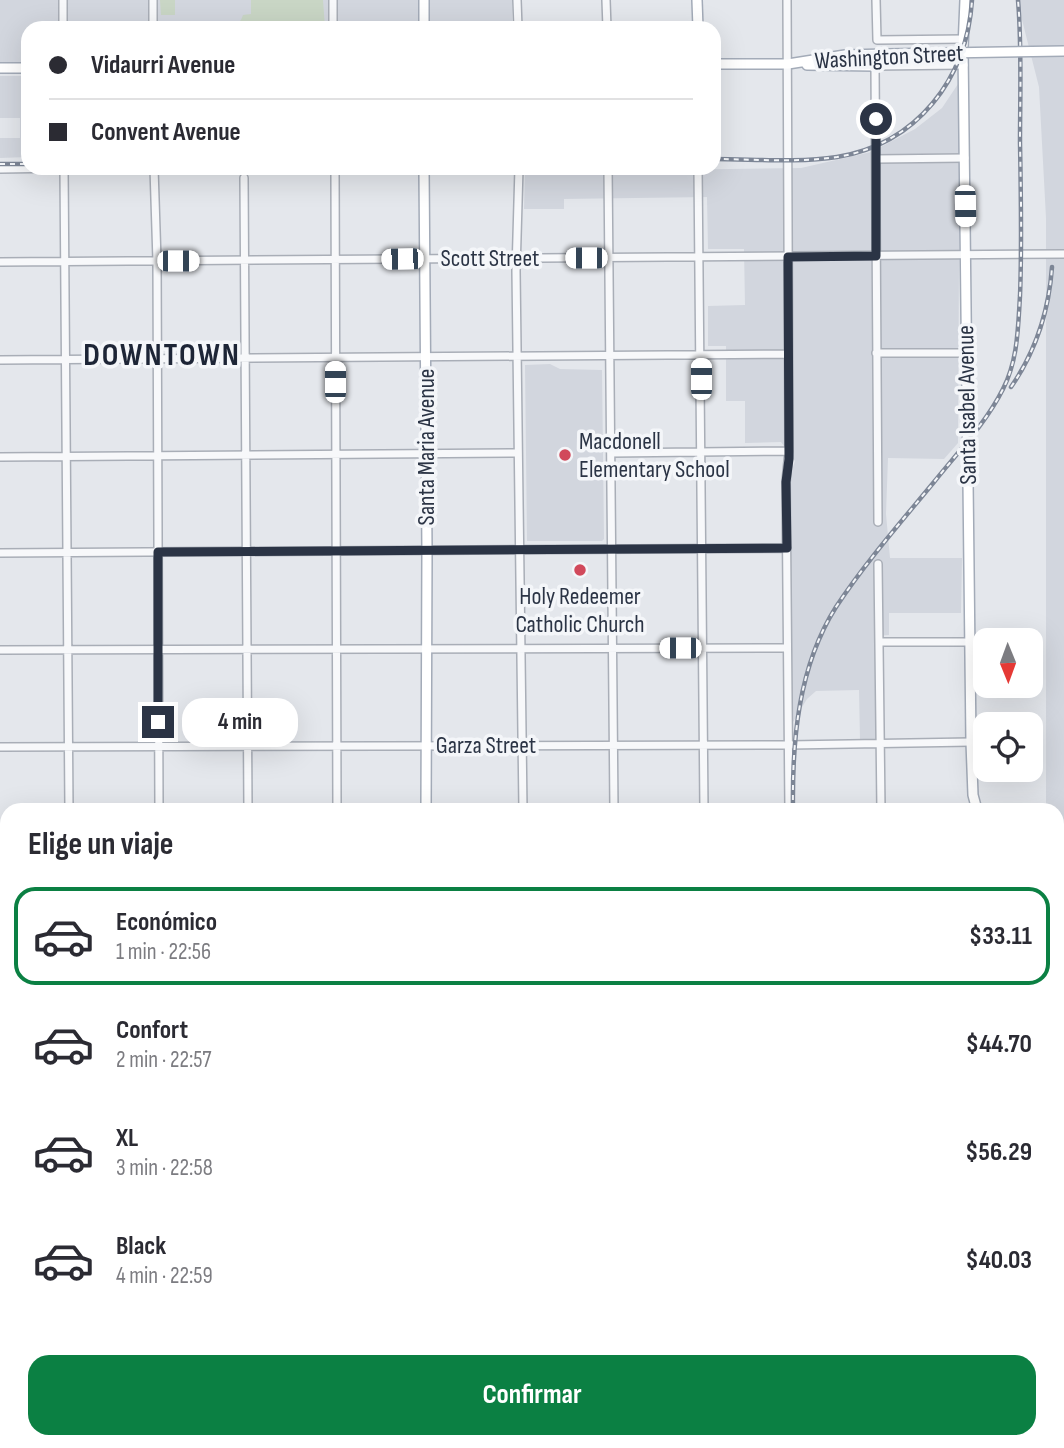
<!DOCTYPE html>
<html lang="es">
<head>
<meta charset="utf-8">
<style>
  body { margin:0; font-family:"Sofia Sans Condensed",sans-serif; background:#f2f2f3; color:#2b2b33; height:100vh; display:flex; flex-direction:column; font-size:26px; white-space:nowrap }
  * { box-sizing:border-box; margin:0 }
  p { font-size:23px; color:#7c7c81 }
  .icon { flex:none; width:38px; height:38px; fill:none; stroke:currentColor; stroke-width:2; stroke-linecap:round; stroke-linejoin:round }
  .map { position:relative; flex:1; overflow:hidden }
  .details { position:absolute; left:0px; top:803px; width:1064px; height:646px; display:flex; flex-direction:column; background:#fff; border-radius:21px 21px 0 0; box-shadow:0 7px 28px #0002 }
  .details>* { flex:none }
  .hud { position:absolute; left:21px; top:21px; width:700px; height:154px; border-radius:21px; box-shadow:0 7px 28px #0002; display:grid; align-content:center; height:154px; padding:0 28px; background:#fff }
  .needle { width:46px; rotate:179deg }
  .fabs { position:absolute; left:973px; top:628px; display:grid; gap:14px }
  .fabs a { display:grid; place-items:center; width:70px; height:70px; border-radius:14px; background:#fff; box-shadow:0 7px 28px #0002; font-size:35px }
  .end { position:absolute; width:32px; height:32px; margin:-16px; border:9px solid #2b3445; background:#fff; box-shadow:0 0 0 4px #fff }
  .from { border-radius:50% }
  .bubble { position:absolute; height:49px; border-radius:21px; background:#fff; box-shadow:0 7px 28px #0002; font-size:23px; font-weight:700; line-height:49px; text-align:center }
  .car { position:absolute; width:21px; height:42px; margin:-21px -10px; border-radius:9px; box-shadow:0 0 5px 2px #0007; background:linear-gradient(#fff 24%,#345 0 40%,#fff 0 76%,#345 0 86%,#fff 0) }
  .hud b { display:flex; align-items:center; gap:24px; height:66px; font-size:26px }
  .hud b+b { border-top:2px solid #e1e1e2 }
  .hud i { width:18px; height:18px; background:#2b2b33 }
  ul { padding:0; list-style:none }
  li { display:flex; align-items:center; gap:21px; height:98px; margin:0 14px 10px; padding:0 14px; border:4px solid transparent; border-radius:21px }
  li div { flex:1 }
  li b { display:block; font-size:26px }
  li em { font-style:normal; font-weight:700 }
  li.selected { border-color:#0b8043 }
  li>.icon { width:63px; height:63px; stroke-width:1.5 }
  h2 { padding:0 28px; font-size:32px; line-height:84px }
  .button { display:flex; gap:14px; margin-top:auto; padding:14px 28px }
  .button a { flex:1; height:80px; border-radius:21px; background:#0b8043; color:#fff; font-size:28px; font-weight:700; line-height:80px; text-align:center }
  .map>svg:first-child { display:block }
  .built { fill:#d2d6de }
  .green { fill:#c9d6c5 }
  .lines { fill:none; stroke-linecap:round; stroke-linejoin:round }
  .minor-casing { stroke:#a9aeb7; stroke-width:10 }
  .major-casing { stroke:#a3abb8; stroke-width:12 }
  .minor { stroke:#f7f8fa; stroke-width:7 }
  .major { stroke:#fff; stroke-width:9 }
  .rail-casing { stroke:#7d8696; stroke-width:4.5 }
  .rail { stroke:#f4f6f9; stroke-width:2; stroke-dasharray:5; stroke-linecap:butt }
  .major-bridge-casing { stroke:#a3abb8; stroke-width:12; stroke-linecap:butt }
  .major-bridge { stroke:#fff; stroke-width:9 }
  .route { stroke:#2b3445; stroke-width:9 }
  .poi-dot { fill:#d1495b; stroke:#f4f6f9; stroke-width:2.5 }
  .labels { text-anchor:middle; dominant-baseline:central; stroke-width:7; stroke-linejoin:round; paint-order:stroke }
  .street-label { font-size:24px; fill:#2b3445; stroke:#f4f6f9 }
  .poi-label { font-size:24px; fill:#2b3445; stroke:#f4f6f9; text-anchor:start }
  .district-label { font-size:32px; font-weight:bold; letter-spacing:2px; fill:#1d2536; stroke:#f4f6f9 }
</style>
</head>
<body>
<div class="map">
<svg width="1064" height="1448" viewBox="0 0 1064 1448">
  <rect width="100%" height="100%" fill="#e4e7ec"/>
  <path class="built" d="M 0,0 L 424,0 L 424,28 L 28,28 L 28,68 L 0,68 Z
    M 430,0 L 512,0 L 512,28 L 430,28 Z
    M 1017,0 L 1064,0 L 1064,1448 L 802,1448 L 802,1442 L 1057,1442 L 1057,810 L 1046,810 L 1046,218 L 1039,87 Z
    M 0,76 L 28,76 L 28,157 L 0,158 L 0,138 L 20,138 L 20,118 L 0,118 Z
    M 960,81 L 958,443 L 944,459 L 888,458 L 886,514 L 890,558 L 962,558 L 961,613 L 889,613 L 889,635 L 874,636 L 878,730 L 876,740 L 860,740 L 859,690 L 816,691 L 807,699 L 790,727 L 788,482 L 795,461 L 781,442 L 745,443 L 745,401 L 726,401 L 726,346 L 708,346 L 708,306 L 745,305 L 744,249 L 708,249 L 707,197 L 564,199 L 564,209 L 524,209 L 525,172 L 801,168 L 871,152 L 915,129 L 942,108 Z
    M 550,364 L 560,369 L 602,370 L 604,539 L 602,541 L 527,541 L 525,365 Z
    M 0,960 L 7,960 L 7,1265 L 0,1265 Z"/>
  <path class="green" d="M 160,0 L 175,0 L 175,15 L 161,15 Z
    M 251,0 L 323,0 L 325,28 L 234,26 L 241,20 L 243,15 L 251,14 Z"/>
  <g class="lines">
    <g class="minor-casing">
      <path id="minor" d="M 63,0 L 63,23
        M 153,0 L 153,28
        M 333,0 L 333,28
        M 517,0 L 518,28
        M 606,0 L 607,28
        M 787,0 L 789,451 L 786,482 L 789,810
        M 876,0 L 877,40 L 964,39
        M 876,159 L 965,158
        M 64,168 L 69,810
        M 154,168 L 157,261 L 159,810
        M 335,168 L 337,810
        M 519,168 L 516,271 L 523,810
        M 608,168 L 614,810
        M 698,168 L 704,810
        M 0,169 L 64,168
        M 244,178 L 248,810
        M 0,262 L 1064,254
        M 876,353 L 966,353
        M 0,360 L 788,354
        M 611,453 L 789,451
        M 0,457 L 518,453
        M 878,522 L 875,66 L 964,65
        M 0,553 L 787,548
        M 878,564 L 881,810
        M 880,642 L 970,642
        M 0,650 L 787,648
        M 0,747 L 789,745 L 971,742
        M 1057,838 L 1064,838
        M 0,844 L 7,844
        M 0,1434 L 7,1434
        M 73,1442 L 73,1448
        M 162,1442 L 162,1448
        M 251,1442 L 251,1448
        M 340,1442 L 340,1448
        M 520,1442 L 520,1448
        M 619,1442 L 619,1448
        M 709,1442 L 709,1448
        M 793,1442 L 793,1448
        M 885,1448 L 885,1442"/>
    </g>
    <g class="major-casing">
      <path id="major" d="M 424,0 L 424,28
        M 697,0 L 698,28
        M 965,0 L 963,48 L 971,742 L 973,795 L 977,810
        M 714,64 L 788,64 L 845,55 L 887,54
        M 807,65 L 875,66
        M 0,68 L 28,68
        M 424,168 L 427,551 L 426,810
        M 0,946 L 7,945
        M 428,1442 L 428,1448
        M 974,1442 L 974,1448"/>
    </g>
    <use href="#minor" class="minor"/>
    <use href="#major" class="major"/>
    <g class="rail-casing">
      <path id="rail" d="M 714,159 C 754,159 797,163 837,157 C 917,144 967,79 972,0
        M 0,164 L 28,164
        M 1011,387 C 1036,351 1049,310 1052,267
        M 793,810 C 792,741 798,667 836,607 C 865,563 901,522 934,482 C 958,452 986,423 1003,389 C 1018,360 1018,327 1020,296 C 1022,245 1021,194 1020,143 C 1020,95 1022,47 1018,0
        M 798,1442 L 798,1448"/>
    </g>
    <use href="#rail" class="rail"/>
    <g class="major-bridge-casing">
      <path id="major-bridge" d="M 887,54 L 1064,51"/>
    </g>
    <use href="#major-bridge" class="major-bridge"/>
  </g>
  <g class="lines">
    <path class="route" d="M 158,722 L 158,552 L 787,548 L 786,482 L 789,459 L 788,257 L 876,256 L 876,119"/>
  </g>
  <g class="poi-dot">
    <circle cx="565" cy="455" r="7"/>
    <circle cx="580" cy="570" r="7"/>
  </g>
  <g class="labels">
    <g class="street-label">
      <text transform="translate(889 57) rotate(-3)">Washington Street</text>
      <text x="490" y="258">Scott Street</text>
      <text transform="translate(967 405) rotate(-91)">Santa Isabel Avenue</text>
      <text transform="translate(426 447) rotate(-90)">Santa Maria Avenue</text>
      <text x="486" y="745">Garza Street</text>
    </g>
    <g class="poi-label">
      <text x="579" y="441">Macdonell<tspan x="579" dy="28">Elementary School</tspan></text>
      <text x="580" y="596" text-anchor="middle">Holy Redeemer<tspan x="580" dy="28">Catholic Church</tspan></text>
    </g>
    <g class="district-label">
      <text x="162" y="355">DOWNTOWN</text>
    </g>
  </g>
</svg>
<div class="fabs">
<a><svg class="needle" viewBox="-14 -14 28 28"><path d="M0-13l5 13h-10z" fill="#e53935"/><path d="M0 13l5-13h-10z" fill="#7c7c81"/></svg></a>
<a><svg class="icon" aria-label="locate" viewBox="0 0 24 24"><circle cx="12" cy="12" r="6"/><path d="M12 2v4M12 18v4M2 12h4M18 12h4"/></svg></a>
</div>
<i class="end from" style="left:876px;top:119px"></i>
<i class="end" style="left:158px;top:722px"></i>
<div class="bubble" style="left:182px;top:698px;width:116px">4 min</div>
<i class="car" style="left:965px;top:206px;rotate:179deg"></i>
<i class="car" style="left:586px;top:258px;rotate:270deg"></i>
<i class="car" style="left:402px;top:259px;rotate:269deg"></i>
<i class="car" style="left:178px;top:261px;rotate:90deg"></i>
<i class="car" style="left:701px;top:379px;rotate:0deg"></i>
<i class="car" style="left:335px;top:382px;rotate:0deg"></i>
<i class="car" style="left:680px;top:648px;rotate:270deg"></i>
<div class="hud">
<b><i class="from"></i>Vidaurri Avenue</b>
<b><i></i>Convent Avenue</b>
</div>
<section class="details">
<h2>Elige un viaje</h2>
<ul>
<li class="selected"><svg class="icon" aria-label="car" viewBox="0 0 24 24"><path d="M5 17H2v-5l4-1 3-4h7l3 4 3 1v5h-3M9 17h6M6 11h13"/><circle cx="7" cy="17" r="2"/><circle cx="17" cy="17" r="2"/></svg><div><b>Económico</b><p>1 min · 22:56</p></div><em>$33.11</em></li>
<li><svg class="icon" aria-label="car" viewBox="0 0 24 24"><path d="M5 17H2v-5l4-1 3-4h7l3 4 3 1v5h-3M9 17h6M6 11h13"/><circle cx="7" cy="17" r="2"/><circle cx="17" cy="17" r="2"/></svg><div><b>Confort</b><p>2 min · 22:57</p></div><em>$44.70</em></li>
<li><svg class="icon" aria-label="car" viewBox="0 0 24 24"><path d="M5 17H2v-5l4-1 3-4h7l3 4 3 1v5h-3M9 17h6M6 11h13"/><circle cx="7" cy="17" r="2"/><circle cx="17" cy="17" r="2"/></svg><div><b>XL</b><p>3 min · 22:58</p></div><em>$56.29</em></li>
<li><svg class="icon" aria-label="car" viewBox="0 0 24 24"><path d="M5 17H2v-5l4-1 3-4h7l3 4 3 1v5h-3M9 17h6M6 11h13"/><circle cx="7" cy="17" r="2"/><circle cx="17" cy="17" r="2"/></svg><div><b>Black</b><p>4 min · 22:59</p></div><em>$40.03</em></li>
</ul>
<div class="button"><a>Confirmar</a></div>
</section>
</div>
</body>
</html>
